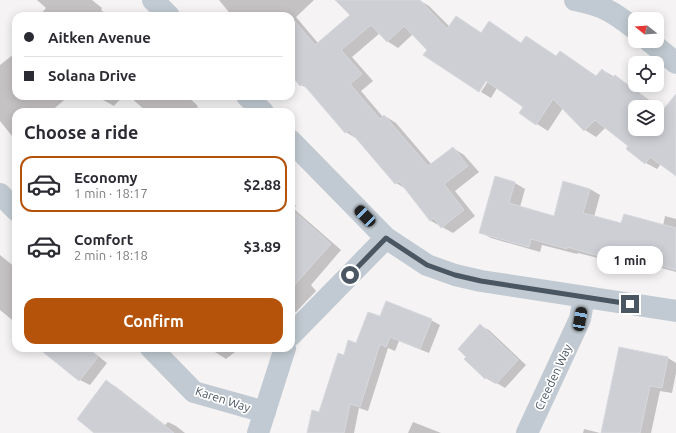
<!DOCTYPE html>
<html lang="en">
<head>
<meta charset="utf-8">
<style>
  body { margin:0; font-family:Ubuntu,sans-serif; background:#f7f7f7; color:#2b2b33; height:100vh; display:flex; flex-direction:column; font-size:15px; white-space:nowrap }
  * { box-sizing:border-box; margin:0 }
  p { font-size:13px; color:#7c7c81 }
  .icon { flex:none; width:22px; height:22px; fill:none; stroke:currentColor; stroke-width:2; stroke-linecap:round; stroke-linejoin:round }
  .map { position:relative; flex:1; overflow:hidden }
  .drawer { position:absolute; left:12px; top:108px; width:283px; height:244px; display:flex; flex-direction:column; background:#fff; border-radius:12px; box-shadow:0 2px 10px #0003 }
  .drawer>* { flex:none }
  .top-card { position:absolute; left:12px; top:12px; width:283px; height:88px; border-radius:12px; box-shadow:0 2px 10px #0003; display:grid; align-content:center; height:88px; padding:0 12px; background:#fff }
  .needle { width:26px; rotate:287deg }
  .fabs { position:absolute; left:628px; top:12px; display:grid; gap:8px }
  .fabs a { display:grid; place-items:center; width:36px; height:36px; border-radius:8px; background:#fff; box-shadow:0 2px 10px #0003; font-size:20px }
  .end { position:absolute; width:18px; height:18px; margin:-9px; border:5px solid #4a5661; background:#fff; box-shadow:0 0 0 2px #fff }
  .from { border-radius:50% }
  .bubble { position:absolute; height:28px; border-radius:12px; background:#fff; box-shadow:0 2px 10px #0003; font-size:13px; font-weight:700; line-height:28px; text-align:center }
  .car { position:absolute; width:12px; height:24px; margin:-12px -6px; border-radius:5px; box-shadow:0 0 3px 1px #0007; background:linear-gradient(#222 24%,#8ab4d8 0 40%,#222 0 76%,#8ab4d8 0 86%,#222 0) }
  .top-card b { display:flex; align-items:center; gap:14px; height:38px; font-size:15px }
  .top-card b+b { border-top:1px solid #e1e1e2 }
  .top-card i { width:10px; height:10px; background:#2b2b33 }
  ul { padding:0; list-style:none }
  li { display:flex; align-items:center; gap:12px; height:56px; margin:0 8px 6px; padding:0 4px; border:2px solid transparent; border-radius:12px }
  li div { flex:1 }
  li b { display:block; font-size:15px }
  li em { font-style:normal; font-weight:700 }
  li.active { border-color:#b45309 }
  li>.icon { width:36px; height:36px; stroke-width:1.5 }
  h2 { padding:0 12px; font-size:18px; line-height:48px }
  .action { display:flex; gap:8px; margin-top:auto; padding:8px 12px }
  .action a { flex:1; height:46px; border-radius:12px; background:#b45309; color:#fff; font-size:16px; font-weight:700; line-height:46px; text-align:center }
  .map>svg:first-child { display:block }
  .shadow { fill:#0003; fill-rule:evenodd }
  .building { fill:#cdcfd5; stroke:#d7d9de }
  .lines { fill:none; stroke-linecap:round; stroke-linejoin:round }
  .street { stroke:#c1cad2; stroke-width:22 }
  .route { stroke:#4a5661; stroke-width:5 }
  .labels { text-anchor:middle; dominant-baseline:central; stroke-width:3.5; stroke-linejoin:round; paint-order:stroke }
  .street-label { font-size:12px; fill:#4a5661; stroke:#fff }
</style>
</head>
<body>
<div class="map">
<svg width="676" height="433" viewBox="0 0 676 433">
  <rect width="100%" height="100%" fill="#f5f3f3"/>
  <path class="shadow" d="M 37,0 L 92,0 L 102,8 L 101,10 L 108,16 L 41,16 L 40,15 L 46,8 Z
    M 219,0 L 314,0 L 296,17 L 318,43 L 351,15 L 337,0 L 419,0 L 429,6 L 450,27 L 457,17 L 482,33 L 522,44 L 557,57 L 571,59 L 596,76 L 603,70 L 614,77 L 615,76 L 626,83 L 664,111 L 676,110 L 676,175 L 661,164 L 657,169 L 646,163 L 629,145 L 606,127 L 596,137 L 585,130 L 563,108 L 548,131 L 520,113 L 524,106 L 497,88 L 491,98 L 481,92 L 490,78 L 428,50 L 413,34 L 398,48 L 387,41 L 380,33 L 352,57 L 373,81 L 361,91 L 383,117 L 385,116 L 396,123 L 432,165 L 453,148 L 464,155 L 479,172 L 455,191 L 475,216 L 453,233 L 431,221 L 406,189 L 396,183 L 357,139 L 346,132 L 309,89 L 301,85 L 291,73 L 291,16 L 232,16 ZM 635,107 L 657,107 L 657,129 L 635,129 Z
    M 14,54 L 16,55 L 16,96 L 69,96 L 50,112 L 16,112 L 16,141 L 0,121 L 0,65 Z
    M 98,96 L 123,96 L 114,106 L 103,100 Z
    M 129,96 L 187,96 L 198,106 L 197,107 L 202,112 L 147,112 Z
    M 515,183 L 525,189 L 520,207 L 554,217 L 590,189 L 600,195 L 594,217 L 622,225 L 663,226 L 665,216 L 676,219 L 676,272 L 611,254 L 610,261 L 578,253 L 577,254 L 542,245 L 540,252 L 491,238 L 480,232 Z
    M 291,202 L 296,206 L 294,209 L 341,250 L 311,285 L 316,291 L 296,312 L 291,309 Z
    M 0,255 L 16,268 L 16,323 L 0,310 Z
    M 380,318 L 431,320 L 440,325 L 429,353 L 399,341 L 395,351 L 388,348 L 368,411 L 359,408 L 354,433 L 308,433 L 320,413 L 344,356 Z
    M 481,326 L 489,330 L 526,365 L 505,388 L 495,382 L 494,383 L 486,378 L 465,359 L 468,357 Z
    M 48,348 L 88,348 L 107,363 L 90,385 L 80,380 L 45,353 Z
    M 212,348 L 240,348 L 226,359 L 215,352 Z
    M 668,358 L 676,363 L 676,373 L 672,393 L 660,391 L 651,433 L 602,433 Z
    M 107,382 L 115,386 L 165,425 L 168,422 L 176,426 L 185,433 L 95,433 Z
    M 413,422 L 441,433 L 408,433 Z
    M 584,429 L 600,433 L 583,433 Z"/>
  <path class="building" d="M 335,0 L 420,0 L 447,29 L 456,16 L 481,33 L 489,21 L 521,43 L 526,36 L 556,56 L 560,51 L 596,76 L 602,69 L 611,78 L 615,75 L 656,107 L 635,107 L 635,129 L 657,129 L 657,107 L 662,111 L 676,94 L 676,176 L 650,157 L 645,164 L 626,149 L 628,146 L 595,120 L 584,131 L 553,99 L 536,125 L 519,113 L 523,107 L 486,81 L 479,92 L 423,55 L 427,50 L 404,26 L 387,42 L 371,25 L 341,50 L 362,74 L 350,84 L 380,119 L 384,115 L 428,166 L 453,147 L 468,166 L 444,184 L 464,210 L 441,228 L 434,218 L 430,221 L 399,181 L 395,184 L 349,130 L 345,133 L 303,84 L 300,86 L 291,75 L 291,17 L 315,45 L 350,15 Z
    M 495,176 L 515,182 L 509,203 L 554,216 L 563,181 L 590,189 L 583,213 L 621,223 L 624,214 L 676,228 L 676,270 L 601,249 L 599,256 L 567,247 L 567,249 L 531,239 L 529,247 L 479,233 Z
    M 291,209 L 331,244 L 291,289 Z
    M 386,301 L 432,319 L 420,349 L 390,337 L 386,347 L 380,344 L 360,407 L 350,404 L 344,433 L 307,433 L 312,410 L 319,412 L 338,353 L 344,355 L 348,340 L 356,343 L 368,312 L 380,316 Z
    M 480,324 L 518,360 L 496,384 L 488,377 L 485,379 L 464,359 L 466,357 L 458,349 Z
    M 619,347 L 668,357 L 662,388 L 650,386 L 640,433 L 601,433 Z
    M 38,348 L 87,348 L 98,357 L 79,381 Z
    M 106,380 L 174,433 L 94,433 L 77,419 Z"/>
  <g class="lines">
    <path class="street" d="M 153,0 L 169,16
      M 575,0 C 584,2 594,4 603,8 C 615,13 625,21 635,29
      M 649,41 L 676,63
      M 247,96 L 263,112
      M 291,141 L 386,238 L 427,265 L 455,275 L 481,281 L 676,311
      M 0,194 L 16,210
      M 291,335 L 386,238
      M 151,348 L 194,392 L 265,412
      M 258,433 L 285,348
      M 527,433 L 580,319 L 584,297"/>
  </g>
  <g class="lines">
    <path class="route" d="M 350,275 L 386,238 L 427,265 L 455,275 L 481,281 L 630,304"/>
  </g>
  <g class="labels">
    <g class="street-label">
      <text transform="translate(553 377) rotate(-65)">Creeden Way</text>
      <text transform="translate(223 399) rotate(18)">Karen Way</text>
    </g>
  </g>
</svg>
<div class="fabs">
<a><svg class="needle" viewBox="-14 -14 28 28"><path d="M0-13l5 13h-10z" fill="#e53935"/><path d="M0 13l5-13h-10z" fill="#7c7c81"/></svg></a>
<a><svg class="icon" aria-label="locate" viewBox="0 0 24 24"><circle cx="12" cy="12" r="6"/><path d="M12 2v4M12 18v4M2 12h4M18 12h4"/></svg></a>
<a><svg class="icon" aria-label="layers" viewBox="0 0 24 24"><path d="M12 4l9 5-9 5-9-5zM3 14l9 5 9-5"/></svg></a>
</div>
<i class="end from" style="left:350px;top:275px"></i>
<i class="end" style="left:630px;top:304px"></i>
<div class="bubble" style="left:597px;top:246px;width:66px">1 min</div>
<i class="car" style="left:365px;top:216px;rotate:316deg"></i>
<i class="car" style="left:580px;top:319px;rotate:10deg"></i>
<div class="top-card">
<b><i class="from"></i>Aitken Avenue</b>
<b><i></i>Solana Drive</b>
</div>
<section class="drawer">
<h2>Choose a ride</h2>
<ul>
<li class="active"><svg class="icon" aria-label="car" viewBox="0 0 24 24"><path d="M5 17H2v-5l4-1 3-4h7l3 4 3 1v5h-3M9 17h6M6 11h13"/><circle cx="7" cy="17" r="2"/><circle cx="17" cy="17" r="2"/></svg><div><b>Economy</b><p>1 min · 18:17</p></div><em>$2.88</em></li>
<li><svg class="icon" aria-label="car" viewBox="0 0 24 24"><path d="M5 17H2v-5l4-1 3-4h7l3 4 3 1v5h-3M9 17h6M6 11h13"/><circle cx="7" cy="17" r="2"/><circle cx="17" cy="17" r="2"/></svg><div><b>Comfort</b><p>2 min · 18:18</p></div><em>$3.89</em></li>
</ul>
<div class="action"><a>Confirm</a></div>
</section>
</div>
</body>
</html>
